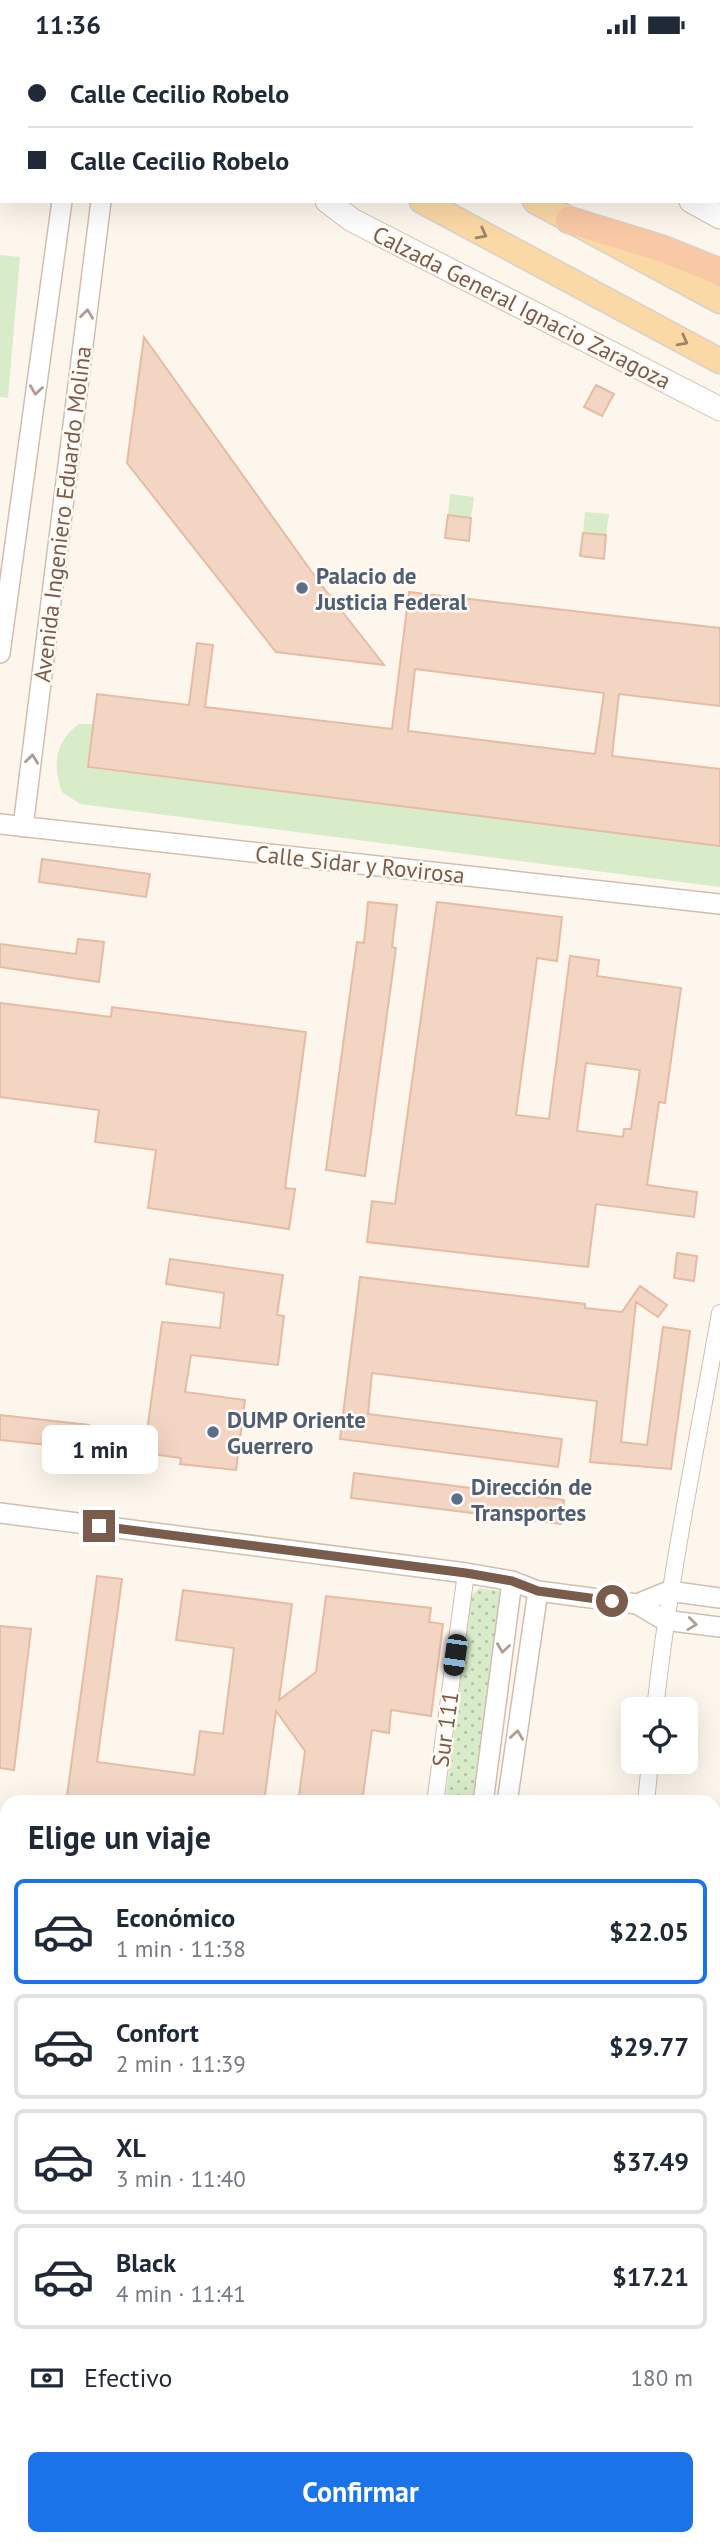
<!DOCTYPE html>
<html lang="es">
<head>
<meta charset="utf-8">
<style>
  body { margin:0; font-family:"PT Sans",sans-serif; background:#f6f6f7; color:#1f2937; height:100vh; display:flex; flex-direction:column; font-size:26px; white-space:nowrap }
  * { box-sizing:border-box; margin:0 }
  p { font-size:23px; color:#747a83 }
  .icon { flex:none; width:38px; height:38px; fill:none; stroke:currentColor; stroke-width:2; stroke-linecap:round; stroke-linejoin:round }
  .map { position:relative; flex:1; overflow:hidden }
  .side { position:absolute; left:0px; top:1746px; width:721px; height:751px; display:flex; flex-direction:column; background:#fff; border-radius:21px 21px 0 0; box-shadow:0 7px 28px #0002 }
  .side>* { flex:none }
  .banner { position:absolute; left:0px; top:0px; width:721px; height:154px; box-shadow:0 7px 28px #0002; display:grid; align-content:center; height:154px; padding:0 28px; background:#fff }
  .tools { position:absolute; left:621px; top:1648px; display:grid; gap:14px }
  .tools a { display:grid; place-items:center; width:77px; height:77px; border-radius:10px; background:#fff; box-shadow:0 7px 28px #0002; font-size:35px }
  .end { position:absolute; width:32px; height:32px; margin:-16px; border:9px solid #7a5c4d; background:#fff; box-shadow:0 0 0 4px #fff }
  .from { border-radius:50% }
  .bubble { position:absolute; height:49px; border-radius:10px; background:#fff; box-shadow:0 7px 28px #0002; font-size:23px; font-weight:800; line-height:49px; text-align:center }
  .car { position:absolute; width:21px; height:42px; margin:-21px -10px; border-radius:9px; box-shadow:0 0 5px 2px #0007; background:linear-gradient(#222 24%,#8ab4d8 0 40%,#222 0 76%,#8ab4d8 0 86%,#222 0) }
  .banner b { display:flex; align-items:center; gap:24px; height:66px; font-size:26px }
  .banner b+b { border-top:2px solid #e0e1e3 }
  .banner i { width:18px; height:18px; background:#1f2937 }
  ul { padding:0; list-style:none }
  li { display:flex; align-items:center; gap:21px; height:105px; margin:0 14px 10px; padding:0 14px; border:4px solid #e0e1e3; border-radius:10px }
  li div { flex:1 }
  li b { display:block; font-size:26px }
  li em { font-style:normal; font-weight:800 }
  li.selected { border-color:#1a73e8 }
  li>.icon { width:63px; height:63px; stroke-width:1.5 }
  h2 { padding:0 28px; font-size:32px; line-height:84px }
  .pay { display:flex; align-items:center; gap:18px; height:77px; padding:0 28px; font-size:26px }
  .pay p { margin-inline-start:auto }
  .action { display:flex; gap:14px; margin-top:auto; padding:14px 28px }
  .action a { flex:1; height:80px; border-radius:10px; background:#1a73e8; color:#fff; font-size:28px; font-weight:800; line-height:80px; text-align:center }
  .status { display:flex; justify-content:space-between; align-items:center; height:49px; padding:0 35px; background:#fff; direction:ltr }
  .status svg { height:19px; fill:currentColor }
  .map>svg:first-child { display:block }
  .grass { fill:url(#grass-dots) }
  .green { fill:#d8ecc9 }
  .building { fill:#f3d5c3; stroke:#e6bba3; stroke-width:2; fill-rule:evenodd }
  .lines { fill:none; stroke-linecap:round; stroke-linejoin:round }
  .pedestrian-casing { stroke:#d1beb0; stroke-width:15 }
  .minor-casing { stroke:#d1beb0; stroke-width:18 }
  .tertiary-casing { stroke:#d1beb0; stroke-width:22 }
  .secondary-casing { stroke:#d6c0b0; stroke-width:25 }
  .primary-casing { stroke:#dad1cd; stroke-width:27 }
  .trunk-casing { stroke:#dad1cd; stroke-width:29 }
  .pedestrian { stroke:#fff; stroke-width:12 }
  .minor { stroke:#fff; stroke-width:16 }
  .tertiary { stroke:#fff; stroke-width:19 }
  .secondary { stroke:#fff; stroke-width:23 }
  .primary { stroke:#fbd9a5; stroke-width:24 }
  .trunk { stroke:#f9c8a4; stroke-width:26 }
  .oneway { stroke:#a18267 }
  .oneway2 { stroke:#af9d94 }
  .route { stroke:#7a5c4d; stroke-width:9 }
  .service-dot { fill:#5c6f8a; stroke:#fffaf3; stroke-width:2.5 }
  .labels { text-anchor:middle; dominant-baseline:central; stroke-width:5; stroke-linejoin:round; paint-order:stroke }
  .street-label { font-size:23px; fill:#7a5c4d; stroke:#fffaf3 }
  .service-label { font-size:23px; font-weight:bold; fill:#4e5e75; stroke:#fffaf3; text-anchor:start }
</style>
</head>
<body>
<div class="status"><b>11:36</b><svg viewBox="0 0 49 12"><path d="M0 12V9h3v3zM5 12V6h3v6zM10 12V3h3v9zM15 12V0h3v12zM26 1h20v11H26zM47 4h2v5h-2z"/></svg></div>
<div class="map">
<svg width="720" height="2496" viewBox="0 0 720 2496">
  <defs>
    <pattern id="grass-dots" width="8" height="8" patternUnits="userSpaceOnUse" patternTransform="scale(1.75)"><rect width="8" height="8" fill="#d8ecc9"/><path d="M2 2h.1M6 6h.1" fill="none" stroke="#b4c2a5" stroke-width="1.8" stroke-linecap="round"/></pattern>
  </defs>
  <rect width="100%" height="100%" fill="#fdf6ec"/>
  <path class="grass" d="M 479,1539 L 500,1542 L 501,1553 L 476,1753 L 445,1754 L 471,1548 Z
    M 714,2238 L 720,2238 L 720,2343 L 714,2342 Z"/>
  <path class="green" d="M 0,206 L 20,208 L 8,349 L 0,348 Z
    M 450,445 L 474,448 L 471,469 L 448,466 Z
    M 585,463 L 609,465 L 606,486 L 583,484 Z
    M 79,675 L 93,675 L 88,719 L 720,797 L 720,838 L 80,755 L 62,743 C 52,716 55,692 79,675 Z"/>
  <path class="building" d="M 144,288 L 319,533 L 384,616 L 276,603 L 127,414 Z
    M 596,336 L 614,345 L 602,367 L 584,358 Z
    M 448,466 L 471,469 L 469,492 L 445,489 Z
    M 583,484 L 606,486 L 604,510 L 580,507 Z
    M 409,543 L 720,579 L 720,657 L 619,645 L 612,707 L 720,720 L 720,797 L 88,718 L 97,645 L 189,656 L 197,594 L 213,596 L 205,658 L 392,680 ZM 415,620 L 604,644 L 595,705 L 408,682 Z
    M 42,810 L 150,825 L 146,848 L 39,833 Z
    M 368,853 L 397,856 L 392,898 L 396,899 L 365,1127 L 326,1121 L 357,893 L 364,894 Z
    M 437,853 L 562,868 L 557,912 L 537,909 L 516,1066 L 549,1070 L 570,907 L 599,911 L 597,927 L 681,939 L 665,1054 L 659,1053 L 647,1136 L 697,1143 L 694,1168 L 596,1155 L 588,1218 L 367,1193 L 372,1152 L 395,1155 ZM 586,1014 L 640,1021 L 631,1080 L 624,1080 L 623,1088 L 577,1082 Z
    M 78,890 L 104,893 L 99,933 L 0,918 L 0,895 L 76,905 Z
    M 0,954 L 111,968 L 112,958 L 306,983 L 285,1139 L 295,1140 L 289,1180 L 148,1159 L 156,1101 L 95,1093 L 99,1061 L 0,1048 Z
    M 677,1204 L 697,1207 L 694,1232 L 674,1229 Z
    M 170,1210 L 283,1226 L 277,1266 L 284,1267 L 278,1316 L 191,1306 L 185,1343 L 245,1351 L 236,1421 L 180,1415 L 181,1409 L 144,1404 L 162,1273 L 220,1279 L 224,1244 L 166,1235 Z
    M 360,1228 L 585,1255 L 585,1259 L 622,1263 L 640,1237 L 667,1256 L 658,1268 L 636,1253 L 621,1393 L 647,1396 L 663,1278 L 690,1282 L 671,1420 L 590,1413 L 597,1352 L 372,1324 L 368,1365 L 562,1390 L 558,1418 L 340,1390 Z
    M 0,1366 L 89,1376 L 87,1400 L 0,1391 Z
    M 354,1424 L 564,1451 L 561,1475 L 351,1449 Z
    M 97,1527 L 122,1530 L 97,1713 L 194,1726 L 200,1682 L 223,1685 L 234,1599 L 176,1591 L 183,1541 L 292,1555 L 279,1651 L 316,1623 L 326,1547 L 431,1559 L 429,1573 L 443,1575 L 431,1667 L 391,1661 L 389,1684 L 372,1681 L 362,1754 L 298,1754 L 305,1702 L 276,1662 L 264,1754 L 66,1754 Z
    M 0,1577 L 31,1580 L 14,1721 L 0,1719 Z"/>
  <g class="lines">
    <g class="pedestrian-casing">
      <path id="pedestrian" d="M 714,2110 L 720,2056"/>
    </g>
    <g class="minor-casing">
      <path id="minor" d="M 655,1661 C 669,1528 697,1396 720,1264
        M 435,1754 L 466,1524
        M 646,1754 L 650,1713
        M 0,1986 L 7,1987
        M 714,1997 L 720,1998
        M 0,2076 L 7,2028
        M 0,2444 L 7,2443
        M 69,2496 L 70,2490
        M 199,2496 L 200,2490
        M 333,2496 L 334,2490
        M 573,2496 L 574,2490"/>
    </g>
    <g class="tertiary-casing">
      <path id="tertiary" d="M 83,2 L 83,0
        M 0,604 L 62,152
        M 0,775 L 720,855
        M 23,778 L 101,152
        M 0,1464 L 466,1524 L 512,1532 L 538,1542 L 637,1555 L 664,1571 L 720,1578
        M 637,1555 L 669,1542 L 720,1549
        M 483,1754 L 512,1532
        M 507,1754 L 538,1542
        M 381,2496 L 382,2490
        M 411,2496 L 412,2490"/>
    </g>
    <g class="secondary-casing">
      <path id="secondary" d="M 155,0 L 155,2
        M 402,0 L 405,2
        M 327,152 L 352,171 L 720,360
        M 691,152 L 720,168"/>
    </g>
    <g class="primary-casing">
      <path id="primary" d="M 200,0 L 202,2
        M 273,0 L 276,2
        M 422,152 L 720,312
        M 535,152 L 720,252"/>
    </g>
    <g class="trunk-casing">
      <path id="trunk" d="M 569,171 L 660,199 L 720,223"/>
    </g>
    <use href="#pedestrian" class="pedestrian"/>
    <use href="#minor" class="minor"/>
    <use href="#tertiary" class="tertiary"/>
    <use href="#secondary" class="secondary"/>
    <use href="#primary" class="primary"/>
    <use href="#trunk" class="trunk"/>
  </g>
  <defs><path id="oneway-chevron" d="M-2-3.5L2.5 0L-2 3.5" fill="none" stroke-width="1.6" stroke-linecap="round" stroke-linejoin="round" transform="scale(1.75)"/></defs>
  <g class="oneway">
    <use href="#oneway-chevron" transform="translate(482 185) rotate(28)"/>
    <use href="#oneway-chevron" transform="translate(683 292) rotate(28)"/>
  </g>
  <g class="oneway2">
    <use href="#oneway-chevron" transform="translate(87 265) rotate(-83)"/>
    <use href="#oneway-chevron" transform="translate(36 341) rotate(98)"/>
    <use href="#oneway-chevron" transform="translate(32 710) rotate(-83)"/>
    <use href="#oneway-chevron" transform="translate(692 1575) rotate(7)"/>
    <use href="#oneway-chevron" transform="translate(503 1599) rotate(98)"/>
    <use href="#oneway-chevron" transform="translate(517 1686) rotate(-82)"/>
  </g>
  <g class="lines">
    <path class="route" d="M 99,1477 L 466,1524 L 512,1532 L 538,1542 L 612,1552"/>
  </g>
  <g class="service-dot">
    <circle cx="302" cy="539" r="7"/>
    <circle cx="213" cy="1383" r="7"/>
    <circle cx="457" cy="1450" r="7"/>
  </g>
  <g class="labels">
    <g class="street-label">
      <text transform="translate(522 258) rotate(27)">Calzada General Ignacio Zaragoza</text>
      <text transform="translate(62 465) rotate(-83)">Avenida Ingeniero Eduardo Molina</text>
      <text transform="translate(360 815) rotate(6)">Calle Sidar y Rovirosa</text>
      <text transform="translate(445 1680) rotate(-82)">Sur 111</text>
    </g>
    <g class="service-label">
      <text x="316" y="526">Palacio de<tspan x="316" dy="26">Justicia Federal</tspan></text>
      <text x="227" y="1370">DUMP Oriente<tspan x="227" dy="26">Guerrero</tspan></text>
      <text x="471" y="1437">Dirección de<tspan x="471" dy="26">Transportes</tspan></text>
    </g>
  </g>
</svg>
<div class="tools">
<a><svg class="icon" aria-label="locate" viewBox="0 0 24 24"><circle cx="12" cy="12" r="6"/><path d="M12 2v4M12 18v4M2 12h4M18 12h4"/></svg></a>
</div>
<i class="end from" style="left:612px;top:1552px"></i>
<i class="end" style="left:99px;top:1477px"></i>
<div class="bubble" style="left:42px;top:1376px;width:116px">1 min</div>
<i class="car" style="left:455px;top:1606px;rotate:188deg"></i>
<div class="banner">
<b><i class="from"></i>Calle Cecilio Robelo</b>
<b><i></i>Calle Cecilio Robelo</b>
</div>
<section class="side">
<h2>Elige un viaje</h2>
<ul>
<li class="selected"><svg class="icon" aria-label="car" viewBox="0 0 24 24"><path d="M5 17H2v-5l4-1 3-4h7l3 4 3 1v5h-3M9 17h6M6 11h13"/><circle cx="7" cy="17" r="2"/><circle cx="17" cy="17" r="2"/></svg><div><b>Económico</b><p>1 min · 11:38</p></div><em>$22.05</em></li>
<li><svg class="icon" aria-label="car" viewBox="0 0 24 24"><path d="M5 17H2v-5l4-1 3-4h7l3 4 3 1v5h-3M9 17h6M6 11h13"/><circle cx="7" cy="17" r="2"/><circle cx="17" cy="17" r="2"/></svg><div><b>Confort</b><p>2 min · 11:39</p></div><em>$29.77</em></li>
<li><svg class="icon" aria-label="car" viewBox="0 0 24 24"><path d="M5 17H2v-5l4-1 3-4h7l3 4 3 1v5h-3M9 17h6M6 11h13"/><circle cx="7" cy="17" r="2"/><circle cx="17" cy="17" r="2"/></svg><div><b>XL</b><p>3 min · 11:40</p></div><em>$37.49</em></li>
<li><svg class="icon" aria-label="car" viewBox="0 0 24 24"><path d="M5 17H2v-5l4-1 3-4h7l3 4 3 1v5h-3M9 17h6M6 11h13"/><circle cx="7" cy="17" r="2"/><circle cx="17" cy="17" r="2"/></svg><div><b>Black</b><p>4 min · 11:41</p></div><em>$17.21</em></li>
</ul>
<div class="pay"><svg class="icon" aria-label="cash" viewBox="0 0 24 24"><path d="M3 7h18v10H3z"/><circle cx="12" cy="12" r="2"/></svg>Efectivo<p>180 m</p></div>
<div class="action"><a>Confirmar</a></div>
</section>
</div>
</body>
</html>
